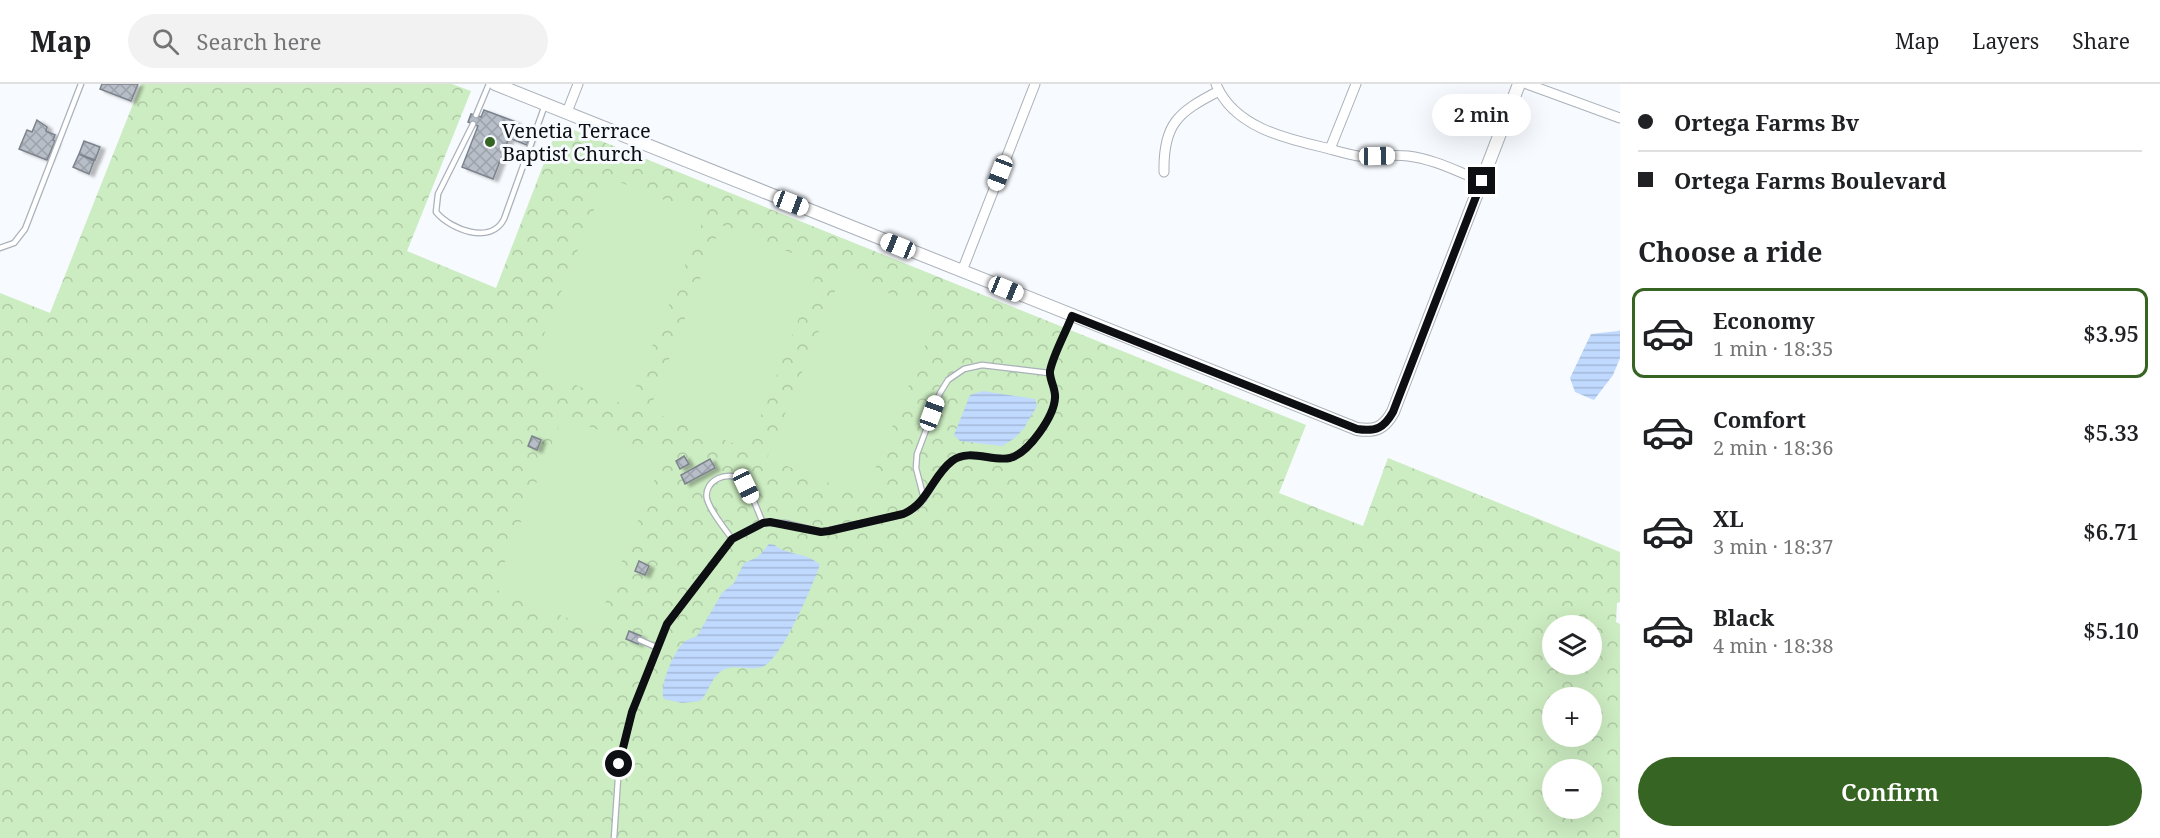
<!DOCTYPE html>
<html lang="en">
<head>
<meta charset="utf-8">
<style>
  body { margin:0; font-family:"Noto Serif",serif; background:#f2f2f2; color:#202124; height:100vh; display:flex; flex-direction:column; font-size:22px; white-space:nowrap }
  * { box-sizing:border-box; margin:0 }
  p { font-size:20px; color:#757577 }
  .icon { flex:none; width:33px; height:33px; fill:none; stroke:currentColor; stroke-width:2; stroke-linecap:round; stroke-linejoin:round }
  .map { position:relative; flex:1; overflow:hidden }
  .sheet { display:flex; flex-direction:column; background:#fff; width:540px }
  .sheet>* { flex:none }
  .hud { display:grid; align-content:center; height:132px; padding:0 18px; background:#fff }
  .controls { position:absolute; left:1542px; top:531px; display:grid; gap:12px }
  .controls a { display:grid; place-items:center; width:60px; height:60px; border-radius:50%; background:#fff; box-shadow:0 6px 24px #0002; font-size:30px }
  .end { position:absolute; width:27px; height:27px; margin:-14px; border:8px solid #0d0f13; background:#fff; box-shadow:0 0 0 3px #fff }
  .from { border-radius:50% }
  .bubble { position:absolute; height:42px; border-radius:21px; background:#fff; box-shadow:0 6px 24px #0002; font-size:20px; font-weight:600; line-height:42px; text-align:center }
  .car { position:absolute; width:18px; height:36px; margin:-18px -9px; border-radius:8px; box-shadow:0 0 4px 2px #0007; background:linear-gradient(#fff 24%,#345 0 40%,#fff 0 76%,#345 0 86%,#fff 0) }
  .hud b { display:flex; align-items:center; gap:21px; height:57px; font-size:22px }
  .hud b+b { border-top:2px solid #e0e0e0 }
  .hud i { width:15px; height:15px; background:#202124 }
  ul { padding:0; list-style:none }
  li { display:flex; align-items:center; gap:18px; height:90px; margin:0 12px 9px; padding:0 6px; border:3px solid transparent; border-radius:12px }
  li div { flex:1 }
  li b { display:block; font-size:22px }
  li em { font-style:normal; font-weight:600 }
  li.on { border-color:#366423 }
  li>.icon { width:54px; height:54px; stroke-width:1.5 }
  h2 { padding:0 18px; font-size:27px; line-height:72px }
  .action { display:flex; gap:12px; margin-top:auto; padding:12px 18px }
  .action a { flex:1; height:69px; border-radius:36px; background:#366423; color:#fff; font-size:24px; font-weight:600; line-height:69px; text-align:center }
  header { display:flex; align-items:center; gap:36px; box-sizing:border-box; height:84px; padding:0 30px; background:#fff; border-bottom:2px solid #e0e0e0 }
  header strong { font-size:28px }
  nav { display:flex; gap:33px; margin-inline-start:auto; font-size:21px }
  .search { width:420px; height:54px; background:#f2f2f2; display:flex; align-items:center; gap:15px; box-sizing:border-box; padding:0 21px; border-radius:33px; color:#757577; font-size:22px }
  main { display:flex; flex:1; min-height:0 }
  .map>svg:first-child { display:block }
  .park { fill:url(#park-crowns); fill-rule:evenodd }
  .pitch { fill:#ccecc1 }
  .water { fill:url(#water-rules) }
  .building { fill:url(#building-cross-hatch); stroke:#7d838c; stroke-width:1.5; filter:url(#shadow) }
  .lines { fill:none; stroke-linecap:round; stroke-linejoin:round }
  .service-casing { stroke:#aab1ba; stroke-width:7 }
  .minor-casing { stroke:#aab1ba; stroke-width:11 }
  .tertiary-casing { stroke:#aab1ba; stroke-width:14 }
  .service { stroke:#fff; stroke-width:4.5 }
  .minor { stroke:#fff; stroke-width:9 }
  .tertiary { stroke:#fff; stroke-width:12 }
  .route { stroke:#0d0f13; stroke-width:8 }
  .poi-dot { fill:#366423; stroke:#f7fafe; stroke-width:2 }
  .labels { text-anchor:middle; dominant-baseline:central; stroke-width:6; stroke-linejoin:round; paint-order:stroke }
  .poi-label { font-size:20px; fill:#0d0f13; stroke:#f7fafe; text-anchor:start }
</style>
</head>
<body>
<header>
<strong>Map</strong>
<div class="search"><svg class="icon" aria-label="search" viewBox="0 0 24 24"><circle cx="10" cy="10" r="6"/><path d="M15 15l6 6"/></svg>Search here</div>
<nav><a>Map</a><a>Layers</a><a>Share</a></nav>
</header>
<main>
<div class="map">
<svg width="1620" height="754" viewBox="0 0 1620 754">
  <defs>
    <pattern id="park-crowns" width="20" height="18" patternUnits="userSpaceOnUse" patternTransform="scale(1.5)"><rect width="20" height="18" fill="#ccecc1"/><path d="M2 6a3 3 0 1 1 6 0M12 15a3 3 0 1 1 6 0" fill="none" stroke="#aec9a5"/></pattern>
    <pattern id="water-rules" width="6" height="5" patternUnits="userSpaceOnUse" patternTransform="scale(1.5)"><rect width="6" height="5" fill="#c0d9fe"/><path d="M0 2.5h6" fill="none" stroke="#a4b9d9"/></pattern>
    <pattern id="building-cross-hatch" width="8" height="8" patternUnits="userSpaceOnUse" patternTransform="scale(1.5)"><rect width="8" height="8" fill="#b7bec7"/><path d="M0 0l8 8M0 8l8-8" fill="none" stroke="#9ca2aa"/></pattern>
    <filter id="shadow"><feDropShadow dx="5" dy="2.5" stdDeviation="1.5" flood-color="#0004"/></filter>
  </defs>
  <rect width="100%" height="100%" fill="#f7fafe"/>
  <path class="park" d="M 141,0 L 452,0 L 471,7 L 407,167 L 496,204 L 559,40 L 1306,341 L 1279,409 L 1363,442 L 1388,374 L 1620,468 L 1620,518 L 1617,519 L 1616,538 L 1620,540 L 1620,754 L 0,754 L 0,209 L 50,229 ZM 1552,542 L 1592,542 L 1592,580 L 1552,580 ZM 1552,614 L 1592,614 L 1592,652 L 1552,652 ZM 1552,686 L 1592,686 L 1592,724 L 1552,724 Z"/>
  <path class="pitch" d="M 607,93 L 705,132 L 628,322 L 531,283 Z
    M 721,141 L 820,180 L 748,365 L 649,327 Z
    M 842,190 L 938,229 L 864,413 L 767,374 Z
    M 563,332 L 664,372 L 595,545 L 494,505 Z"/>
  <path class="water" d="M 1620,246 L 1620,274 L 1613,291 L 1594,316 L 1575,308 L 1570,294 L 1591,250 L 1618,247 Z
    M 983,307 L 1035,315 L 1037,322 L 1024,344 L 1015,354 L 1002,362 L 960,357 L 954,351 L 970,311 Z
    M 769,460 L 775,461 C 785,471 807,468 820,481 C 812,502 782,576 762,583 C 747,588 731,577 718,590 C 710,597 708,610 700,617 L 682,619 L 664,615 C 658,604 674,567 684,558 C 688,555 693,554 697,552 L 722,509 L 734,499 L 744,479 L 758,473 Z"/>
  <path class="building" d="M 102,0 L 138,0 L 131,17 L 100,5 Z
    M 484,26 L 516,38 L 513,46 L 530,53 L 527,61 L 509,54 L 493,95 L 462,83 L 478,42 L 468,38 L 471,30 L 481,33 Z
    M 37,36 L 47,43 L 46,47 L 55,51 L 53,56 L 55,57 L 47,76 L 19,65 L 27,46 L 32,48 Z
    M 84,57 L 100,63 L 95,76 L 79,70 Z
    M 79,70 L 94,77 L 89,90 L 73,83 Z
    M 532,352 L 541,356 L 537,366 L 528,362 Z
    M 684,372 L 689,380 L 680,385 L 676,377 Z
    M 710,375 L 715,384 L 685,400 L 681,391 Z
    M 639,477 L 649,482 L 645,491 L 635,487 Z
    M 629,547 L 641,552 L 638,560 L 626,555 Z"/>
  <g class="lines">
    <g class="service-casing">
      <path id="service" d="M 476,31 L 489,0
        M 473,40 L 438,110 L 436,128 C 451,146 491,161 504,135 L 545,21
        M 0,164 L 14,159 L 25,145 L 81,0
        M 924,415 L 916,384 L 917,370 L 940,309 L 948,296 L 964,285 L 982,281 L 1049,289
        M 732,455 C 724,443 711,429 707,415 C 703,396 729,385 742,397 C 752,408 757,426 763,439
        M 640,556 L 658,564
        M 614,754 L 619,680 L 632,628 L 669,537 L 732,455 L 763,439 L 785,439 L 821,448 L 904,430 C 930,419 932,392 952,377 C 969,364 992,378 1010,374 C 1029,369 1054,332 1055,314 C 1056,305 1049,295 1050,287 C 1053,271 1066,248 1072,232"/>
    </g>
    <g class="minor-casing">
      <path id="minor" d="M 1216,0 C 1233,42 1283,54 1322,63 C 1334,66 1346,70 1358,72 C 1375,73 1392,70 1408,72 C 1434,75 1458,88 1482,97
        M 1527,0 L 1620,34
        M 567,28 L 578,0
        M 1330,65 L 1356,0
        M 1164,88 C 1163,40 1178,28 1219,7
        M 962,187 L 1035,0"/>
    </g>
    <g class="tertiary-casing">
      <path id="tertiary" d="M 495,0 L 1357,345 C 1376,348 1384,344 1393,328 L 1519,0"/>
    </g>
    <use href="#service" class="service"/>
    <use href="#minor" class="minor"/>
    <use href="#tertiary" class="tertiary"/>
  </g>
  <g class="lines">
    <path class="route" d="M 619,680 L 632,628 L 667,540 L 732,455 L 763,439 L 770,438 L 821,448 L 829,447 L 903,430 C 928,420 932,392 952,377 C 969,364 992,378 1010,374 C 1029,369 1054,332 1055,314 C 1056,305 1049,295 1050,287 C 1053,271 1066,248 1072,232 L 1357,345 C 1376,348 1384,344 1393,328 L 1482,97"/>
  </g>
  <circle class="poi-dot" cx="490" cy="58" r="6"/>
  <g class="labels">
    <g class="poi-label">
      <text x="502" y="46">Venetia Terrace<tspan x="502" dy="23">Baptist Church</tspan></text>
    </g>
  </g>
</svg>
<div class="controls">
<a><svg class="icon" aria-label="layers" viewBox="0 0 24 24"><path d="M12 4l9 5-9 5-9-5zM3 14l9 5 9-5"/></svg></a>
<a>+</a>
<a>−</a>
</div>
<i class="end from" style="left:619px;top:680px"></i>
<i class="end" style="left:1482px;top:97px"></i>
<div class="bubble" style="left:1432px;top:10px;width:99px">2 min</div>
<i class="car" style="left:1377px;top:72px;rotate:89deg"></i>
<i class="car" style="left:1000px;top:89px;rotate:201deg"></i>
<i class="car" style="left:791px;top:119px;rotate:111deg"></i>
<i class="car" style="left:898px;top:162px;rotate:292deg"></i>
<i class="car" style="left:1006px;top:205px;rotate:112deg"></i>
<i class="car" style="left:932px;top:329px;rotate:20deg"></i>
<i class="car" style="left:746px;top:402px;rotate:155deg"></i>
</div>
<section class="sheet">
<div class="hud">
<b><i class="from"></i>Ortega Farms Bv</b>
<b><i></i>Ortega Farms Boulevard</b>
</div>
<h2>Choose a ride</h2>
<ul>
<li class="on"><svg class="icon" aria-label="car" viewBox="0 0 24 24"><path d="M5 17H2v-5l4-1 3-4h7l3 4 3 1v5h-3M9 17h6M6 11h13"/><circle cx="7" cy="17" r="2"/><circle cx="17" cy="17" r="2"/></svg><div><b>Economy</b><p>1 min · 18:35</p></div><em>$3.95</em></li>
<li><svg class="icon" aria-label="car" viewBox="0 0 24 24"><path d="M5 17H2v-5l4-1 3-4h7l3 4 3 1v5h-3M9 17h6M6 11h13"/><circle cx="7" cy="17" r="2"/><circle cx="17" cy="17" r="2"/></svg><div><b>Comfort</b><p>2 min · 18:36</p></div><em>$5.33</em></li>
<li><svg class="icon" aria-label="car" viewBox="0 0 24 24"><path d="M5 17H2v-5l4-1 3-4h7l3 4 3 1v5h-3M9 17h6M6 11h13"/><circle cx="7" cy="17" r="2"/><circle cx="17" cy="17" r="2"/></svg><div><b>XL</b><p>3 min · 18:37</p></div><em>$6.71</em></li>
<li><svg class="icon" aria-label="car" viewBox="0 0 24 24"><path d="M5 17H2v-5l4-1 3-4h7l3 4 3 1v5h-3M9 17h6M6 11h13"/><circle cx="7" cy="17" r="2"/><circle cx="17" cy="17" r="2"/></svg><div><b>Black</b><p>4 min · 18:38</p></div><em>$5.10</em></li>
</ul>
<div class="action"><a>Confirm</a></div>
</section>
</main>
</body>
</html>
